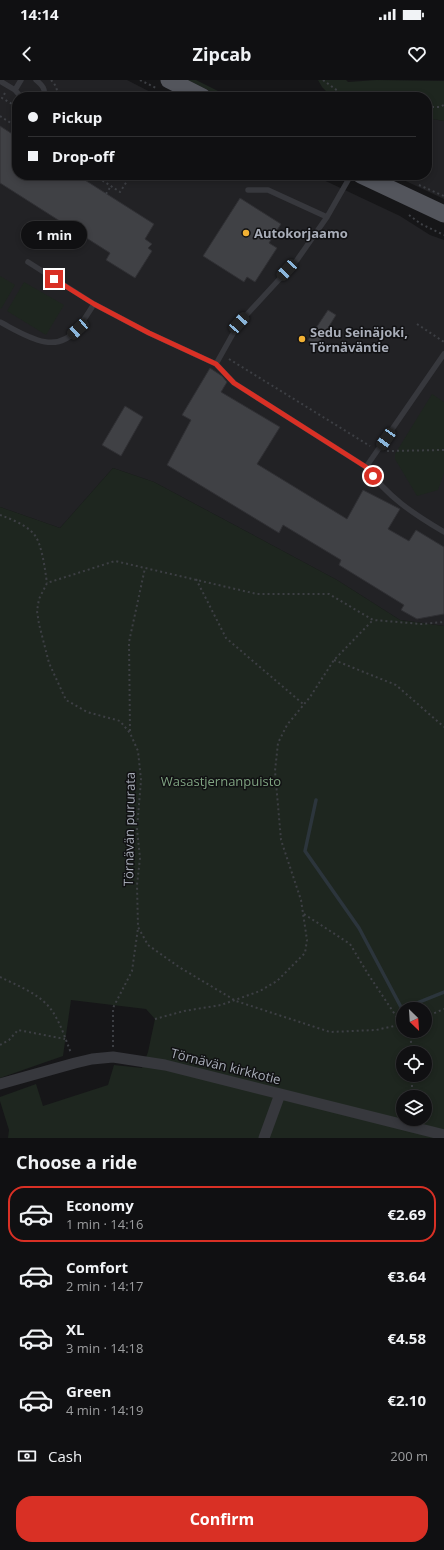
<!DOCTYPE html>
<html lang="en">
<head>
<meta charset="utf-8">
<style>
  body { margin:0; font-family:"Open Sans",sans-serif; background:#19191b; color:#f1f3f6; height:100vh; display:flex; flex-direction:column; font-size:15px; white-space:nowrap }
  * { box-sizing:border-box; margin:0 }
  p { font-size:13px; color:#9c9d9f }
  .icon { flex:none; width:22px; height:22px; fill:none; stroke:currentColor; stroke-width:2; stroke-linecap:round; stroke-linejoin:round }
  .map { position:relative; height:1058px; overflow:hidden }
  .drawer { display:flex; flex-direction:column; background:#101012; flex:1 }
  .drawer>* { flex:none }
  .hud { position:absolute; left:12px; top:12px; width:420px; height:88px; border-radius:16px; box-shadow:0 2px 6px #0003,0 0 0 1px #303032; display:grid; align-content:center; height:88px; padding:0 16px; background:#101012 }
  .needle { width:26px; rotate:155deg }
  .controls { position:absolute; left:396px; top:922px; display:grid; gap:8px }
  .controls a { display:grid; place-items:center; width:36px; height:36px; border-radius:50%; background:#101012; box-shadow:0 2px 6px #0003,0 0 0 1px #303032; font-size:20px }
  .end { position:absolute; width:18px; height:18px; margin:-9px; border:5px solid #d93025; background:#fff; box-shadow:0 0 0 2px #fff }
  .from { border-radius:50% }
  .bubble { position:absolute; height:28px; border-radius:14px; background:#101012; box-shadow:0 2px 6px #0003,0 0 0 1px #303032; font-size:13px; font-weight:700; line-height:28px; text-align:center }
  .car { position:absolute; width:12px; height:24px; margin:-12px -6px; border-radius:5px; box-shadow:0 0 3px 1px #0007; background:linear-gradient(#222 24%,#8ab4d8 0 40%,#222 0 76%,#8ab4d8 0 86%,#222 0) }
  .hud b { display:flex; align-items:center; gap:14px; height:38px; font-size:15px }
  .hud b+b { border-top:1px solid #303032 }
  .hud i { width:10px; height:10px; background:#f1f3f6 }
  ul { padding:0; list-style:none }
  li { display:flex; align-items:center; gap:12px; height:56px; margin:0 8px 6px; padding:0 8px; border:2px solid transparent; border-radius:16px }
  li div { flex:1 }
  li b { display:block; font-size:15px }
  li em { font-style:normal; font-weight:700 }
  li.current { border-color:#d93025 }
  li>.icon { width:36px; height:36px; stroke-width:1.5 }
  h2 { padding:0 16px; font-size:18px; line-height:48px }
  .pay { display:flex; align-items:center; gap:10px; height:44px; padding:0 16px; font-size:15px }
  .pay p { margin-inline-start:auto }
  .primary-button { display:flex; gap:8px; margin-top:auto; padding:8px 16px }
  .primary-button a { flex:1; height:46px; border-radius:16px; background:#d93025; color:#fff; font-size:16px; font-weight:700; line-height:46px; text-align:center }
  .status { display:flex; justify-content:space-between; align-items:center; height:28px; padding:0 20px; background:#101012; direction:ltr }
  .status svg { height:11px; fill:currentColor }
  header { display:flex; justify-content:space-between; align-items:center; height:52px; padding:0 16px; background:#101012; font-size:18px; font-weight:700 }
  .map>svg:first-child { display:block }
  .built { fill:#222225 }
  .green { fill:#1e261f; fill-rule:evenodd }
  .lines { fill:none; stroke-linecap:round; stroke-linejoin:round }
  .stream { stroke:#2c353c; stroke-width:3.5 }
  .building { fill:#404145; stroke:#303034 }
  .path { stroke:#3d3f44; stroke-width:2; stroke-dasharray:2 3; stroke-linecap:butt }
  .lane { stroke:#37383d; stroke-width:5.5 }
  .street { stroke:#37383d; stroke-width:11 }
  .primary { stroke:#53555c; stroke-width:17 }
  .route { stroke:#d93025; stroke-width:5 }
  .poi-dot { fill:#f2b134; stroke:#111113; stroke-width:1.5 }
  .labels { text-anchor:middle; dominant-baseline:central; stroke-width:3; stroke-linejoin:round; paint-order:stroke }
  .poi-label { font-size:13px; font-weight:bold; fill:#a8adb8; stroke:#111113; text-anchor:start }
  .park-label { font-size:13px; fill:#7fa381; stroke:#111113 }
  .street-label { font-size:13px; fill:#a8adb8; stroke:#111113 }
</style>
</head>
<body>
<div class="status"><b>14:14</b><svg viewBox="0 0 49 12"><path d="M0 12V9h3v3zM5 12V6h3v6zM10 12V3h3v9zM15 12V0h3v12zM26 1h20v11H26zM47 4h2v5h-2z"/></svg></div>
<header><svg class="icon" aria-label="back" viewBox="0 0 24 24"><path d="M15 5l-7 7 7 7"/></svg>Zipcab<svg class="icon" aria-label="heart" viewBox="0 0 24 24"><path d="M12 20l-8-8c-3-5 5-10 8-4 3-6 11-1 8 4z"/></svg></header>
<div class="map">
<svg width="444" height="1058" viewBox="0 0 444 1058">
  <rect width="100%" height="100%" fill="#161618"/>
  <path class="built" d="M 0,0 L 127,0 L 160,17 L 17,17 L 17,95 L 313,95 L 400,136 L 430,155 L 444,160 L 444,546 L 400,540 L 337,500 L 154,402 L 113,388 L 60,448 L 0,427 Z
    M 427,38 L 444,41 L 444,119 L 393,95 L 427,95 Z"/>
  <path class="green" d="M 188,0 L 196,0 L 230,17 L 222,17 Z
    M 318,0 L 346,0 L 348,2 L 376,0 L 444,1 L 444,41 L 427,38 L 427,17 L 332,17 L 322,7 Z
    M 0,196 L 15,205 L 1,229 L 0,228 Z
    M 24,202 L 64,225 L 46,255 L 7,231 Z
    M 432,314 L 444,322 L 444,393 L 438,410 L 417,416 L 395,379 L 395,374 Z
    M 113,388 L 154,402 L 337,500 L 400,540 L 444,546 L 444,1058 L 8,1058 L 9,1050 L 0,1021 L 0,1017 L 36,1004 L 43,1026 L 108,1005 L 114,985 L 142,988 L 148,972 L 155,939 L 146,929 L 71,920 L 63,976 L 0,998 L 0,427 L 60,448 ZM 403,929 L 425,929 L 425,951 L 403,951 ZM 403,973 L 425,973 L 425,995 L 403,995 ZM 403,1017 L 425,1017 L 425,1039 L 403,1039 Z"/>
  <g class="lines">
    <path class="stream" d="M 316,720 L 305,771 L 359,848 L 402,929 L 444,912"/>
  </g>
  <path class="building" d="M 0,46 L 17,57 L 17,95 L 77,95 L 154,144 L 145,159 L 152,164 L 148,168 L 152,171 L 135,198 L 106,180 L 110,173 L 0,103 Z
    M 240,118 L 281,144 L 269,163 L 277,168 L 255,202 L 247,197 L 244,202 L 203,176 Z
    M 328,230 L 336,235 L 317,266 L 308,260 Z
    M 210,288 L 222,296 L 227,302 L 221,312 L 280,347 L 257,384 L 347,439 L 363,410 L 400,429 L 388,449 L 409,461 L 416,450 L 444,467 L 444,534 L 417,539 L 401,530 L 404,525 L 339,485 L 341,480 L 283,445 L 279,453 L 167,385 L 191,340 L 182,335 Z
    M 125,326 L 143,337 L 121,376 L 102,365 Z"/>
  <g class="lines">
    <path class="path" d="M 51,0 C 56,5 58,10 57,17
      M 140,0 L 156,8
      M 323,0 L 346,17
      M 5,13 L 2,18 L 17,27
      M 427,27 L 439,27 L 444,25
      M 0,36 L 17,47
      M 12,43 L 17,34
      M 94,95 L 120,112 L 131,95
      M 332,95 L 340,99
      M 419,105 L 444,116
      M 106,114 L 111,106
      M 409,135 L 421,144 L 444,155
      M 417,244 L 444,262
      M 229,279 L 370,366
      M 387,371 L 444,370
      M 0,435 C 11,439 24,444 33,453 C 42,462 45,490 47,503
      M 196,499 L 226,558 L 303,624
      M 334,580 L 396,605 L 444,647
      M 130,651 L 129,562 L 145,488
      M 304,834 L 350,864 L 368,894 L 402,945
      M 0,897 C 16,905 38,913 50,928 C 60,941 65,958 71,973
      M 425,937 L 444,929
      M 155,939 L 184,931 L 221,925 L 260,911 L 277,901 L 305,873 L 307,860 L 301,820 L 281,760 L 275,691 L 278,663 L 287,645 L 310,617 L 334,580 L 373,540
      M 403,944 L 376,950 L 330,952 L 236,921 L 179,887 L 148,865 L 138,847 L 137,805 L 140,778 L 137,749 L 141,700 L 138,671 L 130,653 L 120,641 L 87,632 L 66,620 L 49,583 L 39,544 L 37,531 L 39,519 L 47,503 L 115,481 L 257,514 L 329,514 L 373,540 L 421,544 L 444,542
      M 410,951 L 412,973
      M 0,965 L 9,960 L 18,950 L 65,959
      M 113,967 L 113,928 L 132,891 L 138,848
      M 412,1017 L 412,995"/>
    <path class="lane" d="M 36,0 C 42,5 46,9 44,17
      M 0,1 L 15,10
      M 21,17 L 15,10 L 21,0
      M 248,110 L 268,110 L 327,137
      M 28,182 L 94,224 L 149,253 L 216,284 L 234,303 L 366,387 L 444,274
      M 0,242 C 25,255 56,277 78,248 C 84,240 89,232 94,224
      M 216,284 L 239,243 L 297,180 L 327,137 L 351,95
      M 366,387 C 388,417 412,433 444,452"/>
    <path class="street" d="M 0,1004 L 75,983 L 92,979 L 113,977 L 165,985 L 444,1055
      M 264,1058 L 280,1014"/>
    <path class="primary" d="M 169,0 L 203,17
      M 361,95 L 444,134"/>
  </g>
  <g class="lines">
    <path class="route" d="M 54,199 L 94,224 L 149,253 L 216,284 L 234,303 L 366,387 L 373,396"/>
  </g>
  <g class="poi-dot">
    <circle cx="246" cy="153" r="4"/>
    <circle cx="302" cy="259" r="4"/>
  </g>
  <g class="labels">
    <g class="poi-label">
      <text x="254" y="153">Autokorjaamo</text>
      <text x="310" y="252">Sedu Seinäjoki,<tspan x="310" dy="15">Törnäväntie</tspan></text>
    </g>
    <g class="park-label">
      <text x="221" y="701">Wasastjernanpuisto</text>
    </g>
    <g class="street-label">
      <text transform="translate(129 749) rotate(-89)">Törnävän pururata</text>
      <text transform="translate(226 986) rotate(14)">Törnävän kirkkotie</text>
    </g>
  </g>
</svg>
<div class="controls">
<a><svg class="needle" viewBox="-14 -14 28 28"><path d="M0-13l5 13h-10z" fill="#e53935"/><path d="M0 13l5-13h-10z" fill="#9c9d9f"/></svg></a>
<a><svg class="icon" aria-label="locate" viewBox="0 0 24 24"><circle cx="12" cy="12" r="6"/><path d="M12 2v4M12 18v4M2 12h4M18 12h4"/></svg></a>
<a><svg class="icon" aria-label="layers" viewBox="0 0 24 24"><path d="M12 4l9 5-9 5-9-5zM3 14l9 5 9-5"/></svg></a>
</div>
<i class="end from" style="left:373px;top:396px"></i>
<i class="end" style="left:54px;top:199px"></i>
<div class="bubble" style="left:21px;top:141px;width:66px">1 min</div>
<i class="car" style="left:287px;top:190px;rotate:223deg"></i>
<i class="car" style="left:239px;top:243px;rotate:42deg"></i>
<i class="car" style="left:78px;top:249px;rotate:228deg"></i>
<i class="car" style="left:386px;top:359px;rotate:215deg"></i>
<div class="hud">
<b><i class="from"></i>Pickup</b>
<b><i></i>Drop-off</b>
</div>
</div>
<section class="drawer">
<h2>Choose a ride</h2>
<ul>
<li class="current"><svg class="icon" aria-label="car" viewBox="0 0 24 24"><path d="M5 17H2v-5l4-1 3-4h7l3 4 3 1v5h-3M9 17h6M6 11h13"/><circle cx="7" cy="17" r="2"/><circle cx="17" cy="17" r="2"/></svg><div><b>Economy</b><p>1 min · 14:16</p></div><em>€2.69</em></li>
<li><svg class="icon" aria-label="car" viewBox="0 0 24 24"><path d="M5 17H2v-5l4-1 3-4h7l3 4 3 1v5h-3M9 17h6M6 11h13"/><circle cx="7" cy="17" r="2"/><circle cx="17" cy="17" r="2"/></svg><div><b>Comfort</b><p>2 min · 14:17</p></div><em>€3.64</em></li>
<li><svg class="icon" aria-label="car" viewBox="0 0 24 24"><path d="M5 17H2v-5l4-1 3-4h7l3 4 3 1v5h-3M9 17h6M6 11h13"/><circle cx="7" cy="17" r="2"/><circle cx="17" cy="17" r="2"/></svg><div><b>XL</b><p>3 min · 14:18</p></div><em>€4.58</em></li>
<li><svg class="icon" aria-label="car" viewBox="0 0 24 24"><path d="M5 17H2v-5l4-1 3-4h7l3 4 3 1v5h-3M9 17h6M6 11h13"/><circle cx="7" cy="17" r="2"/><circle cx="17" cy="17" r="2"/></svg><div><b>Green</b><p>4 min · 14:19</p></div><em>€2.10</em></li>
</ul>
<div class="pay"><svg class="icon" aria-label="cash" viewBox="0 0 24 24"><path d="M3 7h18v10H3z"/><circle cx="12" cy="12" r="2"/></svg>Cash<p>200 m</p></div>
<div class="primary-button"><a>Confirm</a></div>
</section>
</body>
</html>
